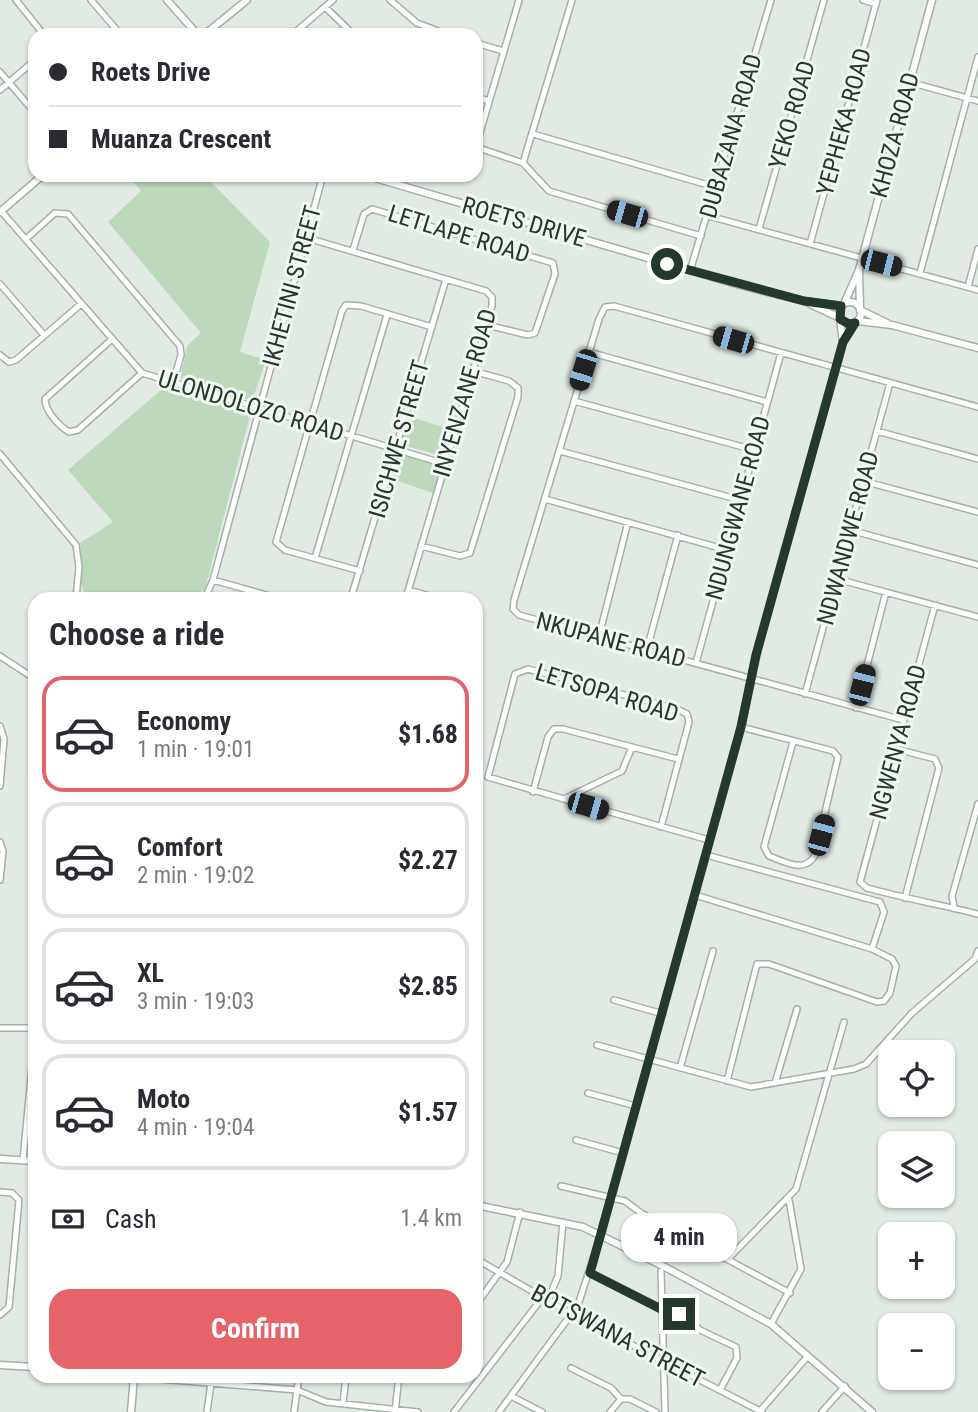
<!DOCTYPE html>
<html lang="en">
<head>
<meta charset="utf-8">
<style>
  body { margin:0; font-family:"Roboto Condensed",sans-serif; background:#f2f2f3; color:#2b2b33; height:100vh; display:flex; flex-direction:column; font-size:26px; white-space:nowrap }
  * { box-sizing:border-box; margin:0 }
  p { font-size:23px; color:#7c7c81 }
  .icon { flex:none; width:38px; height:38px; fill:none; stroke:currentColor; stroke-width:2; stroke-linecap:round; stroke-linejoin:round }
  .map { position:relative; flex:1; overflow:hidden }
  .side { position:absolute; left:28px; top:592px; width:455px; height:791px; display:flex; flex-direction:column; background:#fff; border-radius:21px; box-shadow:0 2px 5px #0004 }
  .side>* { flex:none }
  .hud { position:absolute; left:28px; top:28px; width:455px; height:154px; border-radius:21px; box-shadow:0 2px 5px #0004; display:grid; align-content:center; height:154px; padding:0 21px; background:#fff }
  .tools { position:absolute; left:878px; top:1040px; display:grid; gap:14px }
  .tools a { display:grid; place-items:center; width:77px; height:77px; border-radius:14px; background:#fff; box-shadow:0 2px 5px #0004; font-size:35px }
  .end { position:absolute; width:32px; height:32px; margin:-16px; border:9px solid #23392c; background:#fff; box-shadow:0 0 0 4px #fff }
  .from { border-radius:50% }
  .bubble { position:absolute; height:49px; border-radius:21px; background:#fff; box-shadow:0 2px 5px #0004; font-size:23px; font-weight:700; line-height:49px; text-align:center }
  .car { position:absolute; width:21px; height:42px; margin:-21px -10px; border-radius:9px; box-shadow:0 0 5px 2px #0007; background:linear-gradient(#222 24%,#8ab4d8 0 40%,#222 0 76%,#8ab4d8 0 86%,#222 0) }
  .hud b { display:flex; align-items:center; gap:24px; height:66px; font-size:26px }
  .hud b+b { border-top:2px solid #e1e1e2 }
  .hud i { width:18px; height:18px; background:#2b2b33 }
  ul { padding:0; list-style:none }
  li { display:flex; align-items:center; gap:21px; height:116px; margin:0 14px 10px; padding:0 7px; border:4px solid #e1e1e2; border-radius:21px }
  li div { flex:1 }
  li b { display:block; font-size:26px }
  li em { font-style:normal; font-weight:700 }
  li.selected { border-color:#e6636a }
  li>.icon { width:63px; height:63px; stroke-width:1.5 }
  h2 { padding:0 21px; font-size:32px; line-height:84px }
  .pay { display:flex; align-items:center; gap:18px; height:77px; padding:0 21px; font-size:26px }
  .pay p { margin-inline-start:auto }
  .button { display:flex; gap:14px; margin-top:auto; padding:14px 21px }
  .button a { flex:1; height:80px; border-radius:21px; background:#e6636a; color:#fff; font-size:28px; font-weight:700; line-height:80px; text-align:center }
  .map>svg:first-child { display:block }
  .green { fill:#bcd9bb }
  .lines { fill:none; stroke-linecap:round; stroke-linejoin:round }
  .minor-casing { stroke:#a4b1a8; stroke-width:8 }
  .tertiary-casing { stroke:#a4b1a8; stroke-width:9 }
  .minor { stroke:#fff; stroke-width:5 }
  .tertiary { stroke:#fff; stroke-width:6 }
  .route { stroke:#23392c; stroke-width:9 }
  .labels { text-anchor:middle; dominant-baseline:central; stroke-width:6; stroke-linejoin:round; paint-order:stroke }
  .street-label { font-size:24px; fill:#23392c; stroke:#f1f7f2 }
</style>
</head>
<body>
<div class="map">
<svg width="978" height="1412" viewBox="0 0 978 1412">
  <rect width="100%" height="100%" fill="#e1eae3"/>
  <path class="green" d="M 127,175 L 204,175 L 270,242 L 240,352 L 266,360 L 252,401 L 180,379 L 187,346 L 201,333 L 108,222 L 141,191 Z
    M 164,382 L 246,406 L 251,412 L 205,589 L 193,598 L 85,593 C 77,582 84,558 80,543 L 113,522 L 68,470 L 160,391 Z
    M 408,416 L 452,430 L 443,456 L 402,445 L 401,438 Z
    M 398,452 L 440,466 L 433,493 L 389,478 Z"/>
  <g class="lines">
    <g class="minor-casing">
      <path id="minor" d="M 16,0 L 44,35
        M 91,0 L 121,35
        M 390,0 L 417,23 L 449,35
        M 863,0 L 876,4
        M 325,7 L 354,35
        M 292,35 L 333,0
        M 476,43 L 503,51
        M 0,72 L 35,113
        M 909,82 L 978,101
        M 0,90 L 35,60
        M 476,97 L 489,101
        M 533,134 L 715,187
        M 476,146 L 519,0
        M 476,147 L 523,163 L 549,191 L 701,236
        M 523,163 L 572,0
        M 1,211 L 142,373 L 445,464
        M 709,216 L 978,290
        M 759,229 L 824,0
        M 304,237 L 486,291 L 492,297 L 492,306 L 406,598
        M 26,239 L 55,213 L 68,214 L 180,346 L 181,355 L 173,383
        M 810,244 L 877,0
        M 353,250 L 364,214 L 372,209 L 553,263 L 555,274 L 535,333 L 528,335 L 487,325
        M 690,271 L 771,0
        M 920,273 L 978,57
        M 0,284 L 44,335
        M 968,287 L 978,249
        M 111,340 L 45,399 C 45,411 59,426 69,432 L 78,430 L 142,373
        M 589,352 L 767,402
        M 0,355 L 9,362 L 16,360 L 81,304
        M 574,401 L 754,450
        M 877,431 L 978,459
        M 560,451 L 740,500
        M 0,454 L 76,545 L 79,567 L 76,598
        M 863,481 L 978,512
        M 545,499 L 727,550
        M 850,530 L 978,565
        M 421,546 L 460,556 L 470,553 L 518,397 L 518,388 L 509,381 L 473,371
        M 315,558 L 387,315
        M 360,571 L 285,550 L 276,542 L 342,311 L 346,305 L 361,306 L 432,327
        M 837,579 L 978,617
        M 213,580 L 277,598
        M 409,590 L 436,598
        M 205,598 L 213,580 L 323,175
        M 351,598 L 446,279
        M 935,605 L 860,882 L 867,888 C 904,898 941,905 978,914
        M 599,636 L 628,522
        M 647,649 L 678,535
        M 0,656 L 35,679
        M 696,663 L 781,353
        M 805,694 L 890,383
        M 856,708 L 886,592
        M 903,720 L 519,615 L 513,609 L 514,600 L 599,319 L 605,307 L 614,306 L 978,407
        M 0,726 L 4,739 L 0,786
        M 741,727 L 833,751 L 838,757 L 815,855 C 805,874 785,862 769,856 L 764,847 L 793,742
        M 632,747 L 622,771 L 564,799 L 488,777 L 515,674 L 528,669 L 677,709 L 687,714 L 689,722 L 661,827
        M 896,749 L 935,759 L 939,768 L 905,898
        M 533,792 L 548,737 L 554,729 L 563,729 L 678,759
        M 564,799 L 709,840
        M 0,842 L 3,851 L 0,880
        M 706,855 L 880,902 L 884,912 L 872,949
        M 695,895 L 872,949 L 892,959 L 896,966 L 890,993 L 884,1001 L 877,1002 L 769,964 L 757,964 L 727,1081
        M 954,907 L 952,896 L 978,804
        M 614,1000 L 663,1014
        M 0,1028 L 35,1028
        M 597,1045 L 751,1087 L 854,1069 L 866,1064 L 912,1013 L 975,959 L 978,951
        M 680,1068 L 713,951
        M 775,1083 L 797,1009
        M 588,1093 L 636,1106
        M 576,1140 L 623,1153
        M 23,1160 L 35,1036
        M 561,1186 L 625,1201 L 641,1213 L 790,1293
        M 0,1192 L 12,1193 L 19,1200 L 9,1307 L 0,1315
        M 476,1259 L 572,1314 L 762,1412
        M 728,1259 L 796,1189 L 844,1022
        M 661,1271 L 665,1412
        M 590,1273 L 667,1313 L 682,1315 L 700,1330 L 736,1347 L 737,1358 L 720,1390
        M 548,1300 L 558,1276 L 563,1222
        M 476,1305 L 507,1262 L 520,1212
        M 771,1324 L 801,1269 L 789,1200
        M 571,1368 L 611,1388 L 621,1399 L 630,1399 L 656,1412
        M 134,1377 L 297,1390 L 326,1402 L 418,1412
        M 511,1396 L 542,1412
        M 343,1404 L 346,1376
        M 760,1411 L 808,1356
        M 207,1412 L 212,1376
        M 294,1412 L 299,1376
        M 395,1412 L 399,1376
        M 454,1412 L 543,1297
        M 499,1412 L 578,1305 L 601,1234
        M 610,1412 L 621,1399
        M 822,1412 L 845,1386"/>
    </g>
    <g class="tertiary-casing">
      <path id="tertiary" d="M 167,0 L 198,35
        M 204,35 L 247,0
        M 365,175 L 740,285 L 804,301 L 841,306
        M 0,212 L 43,175
        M 859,272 L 860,307
        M839 313a11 11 0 1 1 22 0a11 11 0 1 1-22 0Z
        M 810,304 L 840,318
        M 844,304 L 859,270 L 932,0
        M 860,310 L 887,323
        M 840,319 L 843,342
        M 858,321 L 892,325 L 978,348
        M 0,1159 L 35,1161
        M 476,1205 L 583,1227 L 661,1265 L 771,1324 L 872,1412
        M 601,1234 L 741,727 L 758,648 L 843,342 L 855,323
        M 0,1365 L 35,1367
        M 119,1376 L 134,1377 L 131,1412"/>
    </g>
    <use href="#minor" class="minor"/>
    <use href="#tertiary" class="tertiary"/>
  </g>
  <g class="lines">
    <path class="route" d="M 667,264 L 804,301 L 841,306 L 840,319 L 849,324 L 855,323 L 843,342 L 756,655 L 741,727 L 590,1273 L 667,1312 L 679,1314"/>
  </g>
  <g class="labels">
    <g class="street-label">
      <text transform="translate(792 115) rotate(-74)">YEKO ROAD</text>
      <text transform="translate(844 122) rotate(-75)">YEPHEKA ROAD</text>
      <text transform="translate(895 135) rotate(-75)">KHOZA ROAD</text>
      <text transform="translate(731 136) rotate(-74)">DUBAZANA ROAD</text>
      <text transform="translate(524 222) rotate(16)">ROETS DRIVE</text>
      <text transform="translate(459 234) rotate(17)">LETLAPE ROAD</text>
      <text transform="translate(292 286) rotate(-75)">IKHETINI STREET</text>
      <text transform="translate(465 393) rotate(-74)">INYENZANE ROAD</text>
      <text transform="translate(251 406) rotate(17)">ULONDOLOZO ROAD</text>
      <text transform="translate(399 439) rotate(-74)">ISICHWE STREET</text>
      <text transform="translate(738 508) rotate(-75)">NDUNGWANE ROAD</text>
      <text transform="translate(848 538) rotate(-75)">NDWANDWE ROAD</text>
      <text transform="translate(611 640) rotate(15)">NKUPANE ROAD</text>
      <text transform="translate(607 693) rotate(17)">LETSOPA ROAD</text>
      <text transform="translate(898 742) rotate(-75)">NGWENYA ROAD</text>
      <text transform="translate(618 1336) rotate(28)">BOTSWANA STREET</text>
    </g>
  </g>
</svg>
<div class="tools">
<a><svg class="icon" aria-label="locate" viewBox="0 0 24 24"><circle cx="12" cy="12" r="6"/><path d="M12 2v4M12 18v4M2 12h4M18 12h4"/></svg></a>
<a><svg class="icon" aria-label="layers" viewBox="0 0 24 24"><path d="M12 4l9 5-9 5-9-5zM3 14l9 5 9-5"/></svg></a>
<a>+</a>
<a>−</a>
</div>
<i class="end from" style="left:667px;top:264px"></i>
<i class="end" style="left:679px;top:1314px"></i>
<div class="bubble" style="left:621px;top:1213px;width:116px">4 min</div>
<i class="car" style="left:627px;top:214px;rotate:286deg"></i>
<i class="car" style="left:881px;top:263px;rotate:104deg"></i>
<i class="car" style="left:733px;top:340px;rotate:286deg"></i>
<i class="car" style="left:583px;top:370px;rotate:197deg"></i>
<i class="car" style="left:862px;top:685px;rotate:14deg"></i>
<i class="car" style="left:588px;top:806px;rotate:106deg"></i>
<i class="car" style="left:821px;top:835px;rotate:15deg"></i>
<div class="hud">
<b><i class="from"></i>Roets Drive</b>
<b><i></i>Muanza Crescent</b>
</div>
<section class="side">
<h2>Choose a ride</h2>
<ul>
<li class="selected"><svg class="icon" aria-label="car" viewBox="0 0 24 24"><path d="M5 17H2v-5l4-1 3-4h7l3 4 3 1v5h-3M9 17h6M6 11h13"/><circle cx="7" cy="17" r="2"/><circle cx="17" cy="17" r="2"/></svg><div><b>Economy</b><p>1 min · 19:01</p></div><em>$1.68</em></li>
<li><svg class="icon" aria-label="car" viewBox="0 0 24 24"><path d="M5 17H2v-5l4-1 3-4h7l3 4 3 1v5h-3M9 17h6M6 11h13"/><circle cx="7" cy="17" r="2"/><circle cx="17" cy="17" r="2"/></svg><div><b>Comfort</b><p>2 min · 19:02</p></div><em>$2.27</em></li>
<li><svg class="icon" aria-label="car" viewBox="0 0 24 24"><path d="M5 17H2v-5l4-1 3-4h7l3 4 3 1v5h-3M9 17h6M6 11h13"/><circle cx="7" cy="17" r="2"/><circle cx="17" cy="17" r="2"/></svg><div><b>XL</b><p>3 min · 19:03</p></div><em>$2.85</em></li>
<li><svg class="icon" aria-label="car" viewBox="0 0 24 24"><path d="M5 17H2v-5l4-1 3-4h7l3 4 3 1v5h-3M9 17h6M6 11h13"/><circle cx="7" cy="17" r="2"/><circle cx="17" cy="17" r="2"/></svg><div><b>Moto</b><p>4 min · 19:04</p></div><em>$1.57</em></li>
</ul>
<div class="pay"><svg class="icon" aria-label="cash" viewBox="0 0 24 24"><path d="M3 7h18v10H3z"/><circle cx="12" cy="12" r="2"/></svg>Cash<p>1.4 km</p></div>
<div class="button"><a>Confirm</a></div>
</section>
</div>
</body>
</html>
